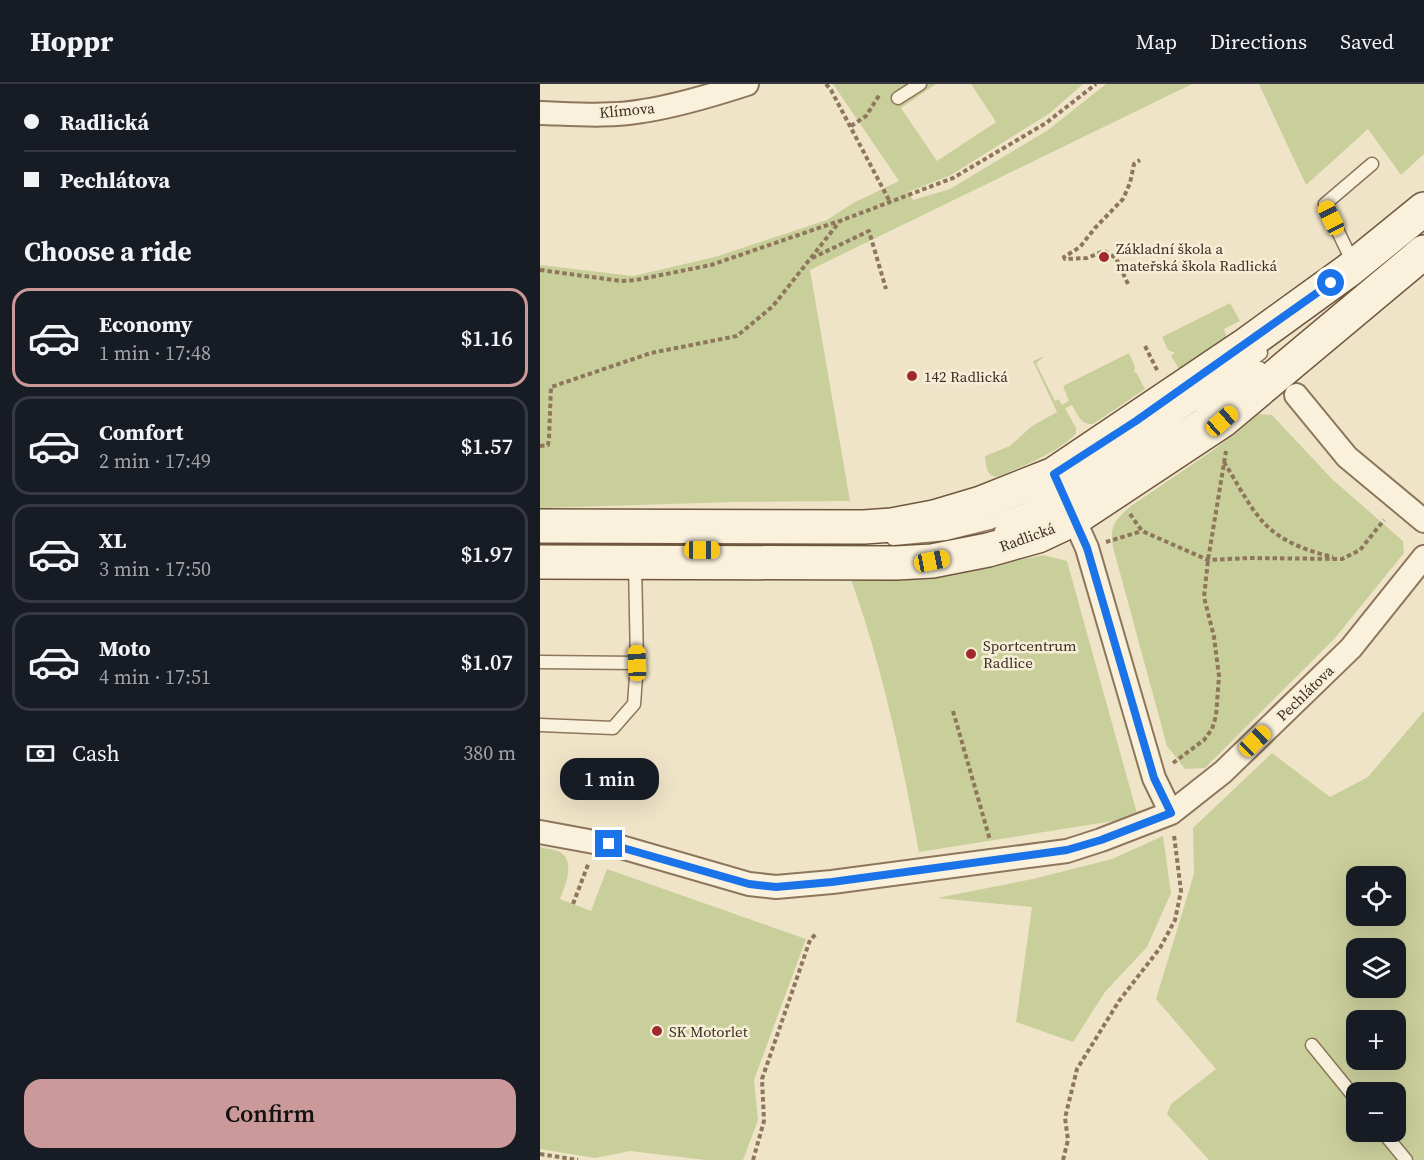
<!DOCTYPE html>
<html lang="en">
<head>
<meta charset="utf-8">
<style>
  body { margin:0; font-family:"Source Serif 4",serif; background:#20242c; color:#f1f3f6; height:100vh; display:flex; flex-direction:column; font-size:22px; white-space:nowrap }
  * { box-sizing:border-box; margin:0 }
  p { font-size:20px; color:#9ea1a6 }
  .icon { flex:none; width:33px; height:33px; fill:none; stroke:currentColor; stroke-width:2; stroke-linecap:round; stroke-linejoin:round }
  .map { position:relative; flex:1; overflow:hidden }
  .details { display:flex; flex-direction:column; background:#171b24; width:540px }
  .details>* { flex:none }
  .hud { display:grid; align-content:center; height:132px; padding:0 24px; background:#171b24 }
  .controls { position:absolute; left:806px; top:782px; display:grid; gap:12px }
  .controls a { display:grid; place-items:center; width:60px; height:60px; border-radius:12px; background:#171b24; box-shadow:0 6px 24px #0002; font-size:30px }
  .end { position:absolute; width:27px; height:27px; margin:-14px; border:8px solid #1a73e8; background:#fff; box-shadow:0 0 0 3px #fff }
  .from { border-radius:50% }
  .bubble { position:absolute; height:42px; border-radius:18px; background:#171b24; box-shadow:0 6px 24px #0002; font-size:20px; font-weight:600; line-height:42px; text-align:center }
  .car { position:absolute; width:18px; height:36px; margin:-18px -9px; border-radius:8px; box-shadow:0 0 4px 2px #0007; background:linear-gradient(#f5c518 24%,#345 0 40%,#f5c518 0 76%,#345 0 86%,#f5c518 0) }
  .hud b { display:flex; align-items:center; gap:21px; height:57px; font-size:22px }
  .hud b+b { border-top:2px solid #363941 }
  .hud i { width:15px; height:15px; background:#f1f3f6 }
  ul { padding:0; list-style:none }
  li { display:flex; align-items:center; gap:18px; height:99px; margin:0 12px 9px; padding:0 12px; border:3px solid #363941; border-radius:18px }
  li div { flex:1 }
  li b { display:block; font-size:22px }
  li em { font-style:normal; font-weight:600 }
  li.on { border-color:#cc999b }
  li>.icon { width:54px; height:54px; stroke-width:1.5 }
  h2 { padding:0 24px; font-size:27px; line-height:72px }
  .pay { display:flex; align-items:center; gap:15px; height:66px; padding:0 24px; font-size:22px }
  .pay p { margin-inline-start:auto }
  .cta { display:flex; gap:12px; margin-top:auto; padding:12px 24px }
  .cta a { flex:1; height:69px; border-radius:18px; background:#cc999b; color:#111; font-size:24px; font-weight:600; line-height:69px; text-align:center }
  header { display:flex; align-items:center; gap:36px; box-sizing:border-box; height:84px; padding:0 30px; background:#171b24; border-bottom:2px solid #363941 }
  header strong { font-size:28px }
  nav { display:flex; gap:33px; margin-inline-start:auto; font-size:21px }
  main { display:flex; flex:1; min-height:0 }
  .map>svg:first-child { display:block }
  .green { fill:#c9cf9b; fill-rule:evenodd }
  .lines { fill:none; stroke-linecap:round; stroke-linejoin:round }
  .lane-casing { stroke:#8d765c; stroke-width:15 }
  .street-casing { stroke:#8d765c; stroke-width:26 }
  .secondary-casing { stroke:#6f573f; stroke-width:36 }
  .path { stroke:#8d765c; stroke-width:4; stroke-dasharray:4.5 3; stroke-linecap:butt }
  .lane { stroke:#faf1dc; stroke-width:12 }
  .street { stroke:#faf1dc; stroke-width:22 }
  .secondary { stroke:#faf1dc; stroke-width:33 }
  .route { stroke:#1a73e8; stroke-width:8 }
  .poi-dot { fill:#9e2a2b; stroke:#f7eed8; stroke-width:2 }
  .labels { text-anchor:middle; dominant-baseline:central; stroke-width:5; stroke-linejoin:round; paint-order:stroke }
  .street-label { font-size:15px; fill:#3d2e20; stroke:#f7eed8 }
  .poi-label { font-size:15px; fill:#3d2e20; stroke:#f7eed8; text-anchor:start }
</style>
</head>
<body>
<header>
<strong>Hoppr</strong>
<nav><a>Map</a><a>Directions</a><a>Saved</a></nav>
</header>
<main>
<section class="details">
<div class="hud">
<b><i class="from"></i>Radlická</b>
<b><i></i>Pechlátova</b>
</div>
<h2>Choose a ride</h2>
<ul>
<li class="on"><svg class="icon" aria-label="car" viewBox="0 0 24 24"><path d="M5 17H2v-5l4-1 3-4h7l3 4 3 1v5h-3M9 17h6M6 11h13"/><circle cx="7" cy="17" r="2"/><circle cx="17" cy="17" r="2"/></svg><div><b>Economy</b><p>1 min · 17:48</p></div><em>$1.16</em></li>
<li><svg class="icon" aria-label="car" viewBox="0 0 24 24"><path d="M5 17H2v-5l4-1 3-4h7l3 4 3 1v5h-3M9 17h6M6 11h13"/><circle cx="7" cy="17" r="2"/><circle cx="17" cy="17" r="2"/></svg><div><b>Comfort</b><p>2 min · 17:49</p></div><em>$1.57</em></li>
<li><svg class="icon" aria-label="car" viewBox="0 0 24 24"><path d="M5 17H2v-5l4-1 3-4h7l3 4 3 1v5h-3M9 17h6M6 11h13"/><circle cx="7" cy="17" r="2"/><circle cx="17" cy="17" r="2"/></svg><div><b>XL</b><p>3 min · 17:50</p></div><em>$1.97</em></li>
<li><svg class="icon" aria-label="car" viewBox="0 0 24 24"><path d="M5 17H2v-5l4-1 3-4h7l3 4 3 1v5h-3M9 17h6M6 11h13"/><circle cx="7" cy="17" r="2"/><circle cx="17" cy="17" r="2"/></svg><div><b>Moto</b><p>4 min · 17:51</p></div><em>$1.07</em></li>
</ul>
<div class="pay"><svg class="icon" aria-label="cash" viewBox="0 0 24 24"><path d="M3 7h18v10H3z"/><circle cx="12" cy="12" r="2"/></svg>Cash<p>380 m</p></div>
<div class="cta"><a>Confirm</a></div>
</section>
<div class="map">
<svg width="884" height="1076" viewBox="0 0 884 1076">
  <rect width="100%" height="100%" fill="#f0e4c8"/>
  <path class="green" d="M 293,0 L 396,0 L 361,24 L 397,77 L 456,38 L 431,0 L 543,0 L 510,29 L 411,91 L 368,108 L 373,116 L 410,105 L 508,46 L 566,0 L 652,0 L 270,186 L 310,417 L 194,418 L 0,424 L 0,181 L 93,192 L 175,173 L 287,136 L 313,119 L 359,97 Z
    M 719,0 L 884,0 L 884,70 L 861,91 L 828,45 L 766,101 Z
    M 690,219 L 700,237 L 684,245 L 688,257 L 641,288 L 631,272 L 635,269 L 628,266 L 622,253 Z
    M 589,269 L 595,283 L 594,289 L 596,288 L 605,305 L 553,340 C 541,341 537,330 532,321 L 525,324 L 536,344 L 536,350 C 515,370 483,382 457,393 C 446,392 446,381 445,372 L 470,362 L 492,342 L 517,328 L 493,277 L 505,272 L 496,279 L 515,317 L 519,315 L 522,321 L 529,317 L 523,302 Z
    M 718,330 L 732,331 L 792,395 L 863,457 L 864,469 L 795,554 L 665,684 L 645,685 L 627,662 L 574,467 C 568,443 574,437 591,422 L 675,365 Z
    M 503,471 L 527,477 L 598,733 L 379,768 C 362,677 342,580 310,493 L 403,491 Z
    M 884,627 L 884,1076 L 669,1076 L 627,1030 L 631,1020 L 676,985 L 616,915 L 654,790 L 653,744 L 732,669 L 790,713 L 828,693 ZM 816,792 L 855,792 L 855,831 L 816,831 ZM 816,864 L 855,864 L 855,903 L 816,903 ZM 816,936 L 855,936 L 855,975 L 816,975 ZM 816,1008 L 855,1008 L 855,1047 L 816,1047 Z
    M 623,752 L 631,809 L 607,863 L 565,908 L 533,958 L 476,938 L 492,823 L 397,814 L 493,795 L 572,775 Z
    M 0,763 C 6,765 15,765 20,768 C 36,777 25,803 20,815 L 51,827 L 67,785 L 266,855 L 214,996 L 218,1036 L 203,1076 L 165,1076 L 90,1067 L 55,1074 L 0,1065 Z"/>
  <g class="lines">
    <g class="lane-casing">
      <path id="lane" d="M 358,14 L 380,0
        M 814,181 L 785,120 L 832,80
        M 461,447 L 526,418 L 659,332 L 720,284
        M 353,455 L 406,450 L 450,439 L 486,425 L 522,408 L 655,320 L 721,269
        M 0,578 L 97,579
        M 0,641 L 73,644 L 94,620 L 97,579 L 95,479
        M 772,961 L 816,1015
        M 842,1047 L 866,1076"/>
    </g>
    <g class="street-casing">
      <path id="street" d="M 0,29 C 33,30 71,33 103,27 C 137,22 173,11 207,0
        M 756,311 L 807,373 L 884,437
        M 514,390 L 547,464 L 614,694 L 631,729
        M 0,748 L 81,763 L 209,800 L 236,803 L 292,798 L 527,767 L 561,756 L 631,729 L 683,688 L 811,564 L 884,473"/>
    </g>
    <g class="secondary-casing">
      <path id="secondary" d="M 0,442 L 324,443 L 352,441 L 394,433 L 441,419 L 514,390 L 704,262 L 809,186 L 884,125
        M 0,478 L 356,479 L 392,477 L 448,466 L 498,452 L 534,435 L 682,337 L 884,168"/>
    </g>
    <path class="path" d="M 286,0 L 291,6 L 350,118
      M 311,42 L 326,32 L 340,10
      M 272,174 L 329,147 L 346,205
      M 0,186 L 81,197 L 96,196 L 171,181 L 299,137
      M 588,200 L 576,174 L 564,167 L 547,174 L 525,175 L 524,173 L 540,163 L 555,144 L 583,115 L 590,99 L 594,80 L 600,76
      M 605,262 L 618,288
      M 0,362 L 8,361 L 9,354 L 11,303 L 111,269 L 197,252 L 233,222 L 300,137 L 413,94 L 506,39 L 556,0
      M 684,378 C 696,397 708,421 723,438 C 741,458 768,467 793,473
      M 590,430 L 602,447 L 668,476 L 710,474 L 802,475 L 820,466 L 844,436
      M 566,458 L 602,447
      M 413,627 L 450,756
      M 633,679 L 664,656 L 672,645 L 676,632 L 679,592 L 674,553 L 664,513 L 668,476 L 686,367
      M 33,820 L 49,778
      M 0,1070 L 38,1076
      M 213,1076 L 224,1037 L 222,995 L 270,856 L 276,850
      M 523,1076 L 528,1056 L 525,1034 L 537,985 L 579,917 L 620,864 L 635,836 L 641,807 L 634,751"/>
    <use href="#lane" class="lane"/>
    <use href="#street" class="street"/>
    <use href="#secondary" class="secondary"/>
  </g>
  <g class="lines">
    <path class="route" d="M 69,760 L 209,800 L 236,803 L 292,798 L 527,766 L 561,756 L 631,729 L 614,694 L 547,464 L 514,390 L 596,337 L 791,199"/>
  </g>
  <g class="poi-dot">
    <circle cx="564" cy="173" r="6"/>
    <circle cx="372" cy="292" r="6"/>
    <circle cx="431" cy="570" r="6"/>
    <circle cx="117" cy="947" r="6"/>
  </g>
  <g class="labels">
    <g class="street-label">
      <text transform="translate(87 26) rotate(-5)">Klímova</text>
      <text transform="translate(487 453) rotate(-20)">Radlická</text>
      <text transform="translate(765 609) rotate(-44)">Pechlátova</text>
    </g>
    <g class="poi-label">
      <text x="576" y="164">Základní škola a<tspan x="576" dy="17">mateřská škola Radlická</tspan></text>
      <text x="384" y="292">142 Radlická</text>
      <text x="443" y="561">Sportcentrum<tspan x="443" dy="17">Radlice</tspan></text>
      <text x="129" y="947">SK Motorlet</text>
    </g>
  </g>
</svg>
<div class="controls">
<a><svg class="icon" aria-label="locate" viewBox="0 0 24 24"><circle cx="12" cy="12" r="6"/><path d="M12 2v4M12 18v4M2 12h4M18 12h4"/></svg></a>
<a><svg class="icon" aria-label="layers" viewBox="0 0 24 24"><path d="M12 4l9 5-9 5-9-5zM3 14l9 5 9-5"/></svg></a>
<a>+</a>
<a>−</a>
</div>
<i class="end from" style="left:791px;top:199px"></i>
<i class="end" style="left:69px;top:760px"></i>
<div class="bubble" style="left:20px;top:674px;width:99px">1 min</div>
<i class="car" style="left:791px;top:134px;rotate:334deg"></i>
<i class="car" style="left:682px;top:337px;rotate:49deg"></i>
<i class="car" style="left:162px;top:466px;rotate:90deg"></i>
<i class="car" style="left:392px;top:477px;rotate:79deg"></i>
<i class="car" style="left:97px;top:579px;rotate:358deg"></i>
<i class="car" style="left:715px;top:657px;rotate:46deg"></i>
</div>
</main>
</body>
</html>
